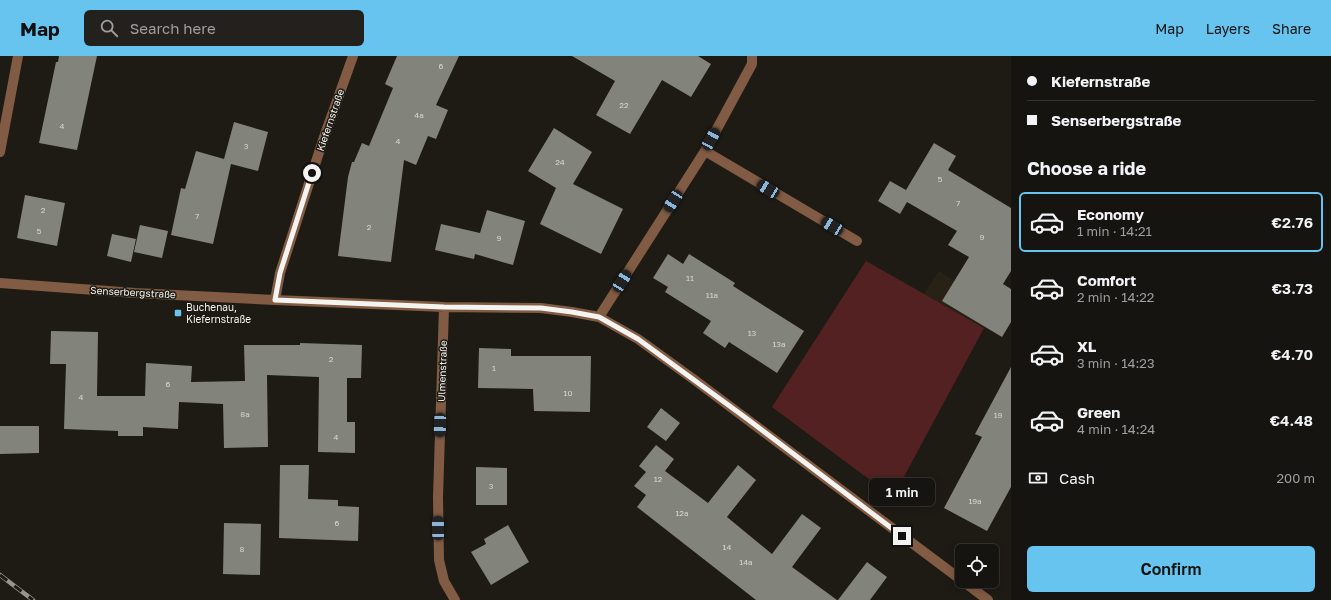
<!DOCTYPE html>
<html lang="en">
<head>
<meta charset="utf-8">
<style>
  body { margin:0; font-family:"Golos Text",sans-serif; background:#23211e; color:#f1f3f6; height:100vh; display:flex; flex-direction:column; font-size:15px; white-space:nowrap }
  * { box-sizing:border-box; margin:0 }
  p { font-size:13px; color:#9e9e9f }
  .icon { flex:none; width:22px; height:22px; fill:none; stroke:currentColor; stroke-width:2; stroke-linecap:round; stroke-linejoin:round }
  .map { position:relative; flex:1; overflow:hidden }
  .sheet { display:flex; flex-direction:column; background:#161410; width:320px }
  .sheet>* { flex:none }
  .top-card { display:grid; align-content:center; height:88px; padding:0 16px; background:#161410 }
  .fabs { position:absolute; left:955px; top:488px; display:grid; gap:8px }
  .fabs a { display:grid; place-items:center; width:44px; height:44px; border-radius:6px; background:#161410; box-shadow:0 2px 10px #0003,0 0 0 1px #353330; font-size:20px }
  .end { position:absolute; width:18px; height:18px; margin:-9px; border:5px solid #f5f3ef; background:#111; box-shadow:0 0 0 2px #111 }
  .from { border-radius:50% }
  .bubble { position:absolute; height:28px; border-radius:6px; background:#161410; box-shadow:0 2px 10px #0003,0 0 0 1px #353330; font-size:13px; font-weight:600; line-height:28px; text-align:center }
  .car { position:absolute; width:12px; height:24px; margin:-12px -6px; border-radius:5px; box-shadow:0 0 3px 1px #0007; background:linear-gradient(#222 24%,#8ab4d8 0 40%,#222 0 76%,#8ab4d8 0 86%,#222 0) }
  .top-card b { display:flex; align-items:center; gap:14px; height:38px; font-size:15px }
  .top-card b+b { border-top:1px solid #353330 }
  .top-card i { width:10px; height:10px; background:#f1f3f6 }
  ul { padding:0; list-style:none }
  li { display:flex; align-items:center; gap:12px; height:60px; margin:0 8px 6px; padding:0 8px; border:2px solid transparent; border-radius:6px }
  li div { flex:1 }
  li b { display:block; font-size:15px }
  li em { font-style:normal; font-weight:600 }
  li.selected { border-color:#66c4ef }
  li>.icon { width:36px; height:36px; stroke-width:1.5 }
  h2 { padding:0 16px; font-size:18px; line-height:48px }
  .pay { display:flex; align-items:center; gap:10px; height:44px; padding:0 16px; font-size:15px }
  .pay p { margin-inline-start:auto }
  .button { display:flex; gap:8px; margin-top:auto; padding:8px 16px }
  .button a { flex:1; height:46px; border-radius:6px; background:#66c4ef; color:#111; font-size:16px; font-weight:600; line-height:46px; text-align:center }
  header { display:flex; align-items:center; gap:24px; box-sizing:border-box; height:56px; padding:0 20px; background:#66c4ef; color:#111 }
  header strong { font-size:19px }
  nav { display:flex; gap:22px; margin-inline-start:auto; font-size:14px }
  .search { width:280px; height:36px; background:#23211e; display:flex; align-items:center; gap:10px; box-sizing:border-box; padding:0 14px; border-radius:6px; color:#9e9e9f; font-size:15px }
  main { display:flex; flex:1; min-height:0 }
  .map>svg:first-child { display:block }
  .built { fill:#282216 }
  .green { fill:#532122 }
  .building { fill:#82837b }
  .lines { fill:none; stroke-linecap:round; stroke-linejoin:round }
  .minor { stroke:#815b44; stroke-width:10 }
  .rail-casing { stroke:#979590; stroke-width:4.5 }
  .rail { stroke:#1e1b15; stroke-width:3; stroke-dasharray:9; stroke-linecap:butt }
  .route { stroke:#f5f3ef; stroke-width:5 }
  .poi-dot { fill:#66c4ef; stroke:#1e1b15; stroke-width:1.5 }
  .labels { text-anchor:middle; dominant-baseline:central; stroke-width:3; stroke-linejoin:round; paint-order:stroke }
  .number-label { font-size:8px; fill:#d8d7d2 }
  .street-label { font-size:10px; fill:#f5f3ef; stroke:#1e1b15 }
  .poi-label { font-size:10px; fill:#f5f3ef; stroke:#1e1b15; text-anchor:start }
</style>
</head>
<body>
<header>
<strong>Map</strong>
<div class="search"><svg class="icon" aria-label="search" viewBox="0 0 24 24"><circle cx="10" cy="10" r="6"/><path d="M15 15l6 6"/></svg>Search here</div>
<nav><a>Map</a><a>Layers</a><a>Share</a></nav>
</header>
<main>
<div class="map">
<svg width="1011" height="544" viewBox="0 0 1011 544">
  <rect width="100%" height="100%" fill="#1e1b15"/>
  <path class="built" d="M 939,215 L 973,237 L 985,218 L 1011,233 L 1011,266 L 1002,281 L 924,238 Z"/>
  <path class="green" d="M 866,205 L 984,272 L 893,441 L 772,351 Z"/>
  <path class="building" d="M 59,0 L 97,0 L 77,94 L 39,87 L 56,6 L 58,6 Z
    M 397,0 L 459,0 L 436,49 L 448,54 L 436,83 L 428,80 L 416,109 L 404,104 L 391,206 L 338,200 L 348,121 L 352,106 L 354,106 L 362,87 L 369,90 L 393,32 L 385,28 Z
    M 572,0 L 698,0 L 711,8 L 691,41 L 662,24 L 630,78 L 596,59 L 615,25 Z
    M 234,66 L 268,76 L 258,115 L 231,108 L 213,188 L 171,179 L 181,132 L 185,133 L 196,95 L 224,103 Z
    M 554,72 L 592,96 L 573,128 L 623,153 L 601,198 L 540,168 L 556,132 L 528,115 Z
    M 934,87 L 956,100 L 948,114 L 1011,152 L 1011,215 L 1003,228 L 1011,233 L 1011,266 L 1002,281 L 942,245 L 969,201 L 948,189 L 957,175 L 907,146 L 900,158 L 878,145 L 890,125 L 906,134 Z
    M 25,139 L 65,147 L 57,190 L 17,182 Z
    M 487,154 L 525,165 L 513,209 L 475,198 L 474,203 L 435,194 L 441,168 L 480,177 Z
    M 140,169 L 168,175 L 162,202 L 134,196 Z
    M 112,178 L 136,183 L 131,206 L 107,200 Z
    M 668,198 L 683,208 L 689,198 L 735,227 L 733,230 L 804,275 L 777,317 L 729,286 L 725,292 L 703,277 L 711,265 L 665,236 L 668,231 L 653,222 Z
    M 51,275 L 98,276 L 97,340 L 145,340 L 146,307 L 192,310 L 191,326 L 245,325 L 244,289 L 300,289 L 300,287 L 362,289 L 361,322 L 347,322 L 347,366 L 355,366 L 355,397 L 318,396 L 319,321 L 267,319 L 268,391 L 224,392 L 223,348 L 179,346 L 178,373 L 143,371 L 143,380 L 118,380 L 118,375 L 64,373 L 66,308 L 50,308 Z
    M 479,292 L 511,293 L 511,300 L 591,300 L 590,356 L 534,355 L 533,333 L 478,332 Z
    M 1011,311 L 1011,431 L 987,475 L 944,452 L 982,381 L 975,378 Z
    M 661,352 L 680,367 L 666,385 L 647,371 Z
    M 0,370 L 39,370 L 39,397 L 0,398 Z
    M 656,389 L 674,403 L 665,415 L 708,447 L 738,409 L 756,424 L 727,461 L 772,498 L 802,458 L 821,472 L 792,511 L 837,544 L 756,544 L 637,451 L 646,439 L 634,430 L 646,416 L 639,410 Z
    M 280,409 L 309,409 L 308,443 L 338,444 L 338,450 L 359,451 L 358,485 L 279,482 Z
    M 476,411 L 507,412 L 507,449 L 476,449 Z
    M 224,467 L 261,468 L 260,519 L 223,518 Z
    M 508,469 L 529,506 L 491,529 L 471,496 L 486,488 L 484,483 Z
    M 867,506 L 887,521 L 870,544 L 838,544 Z"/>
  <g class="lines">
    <path class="minor" d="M 705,95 L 857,185
      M 0,96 L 18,0
      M 0,227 L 135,237 L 275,244 L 444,251 L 541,252 L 572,256 L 599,261 L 638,283 L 696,325 L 988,544
      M 275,244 L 280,217 L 323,84 L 353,0
      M 444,251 L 438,441 L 439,504 L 444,525 L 455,544
      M 599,261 L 705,95 L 752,8 L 752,0"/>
    <g class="rail-casing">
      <path id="rail" d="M 0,519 L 33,544"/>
    </g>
    <use href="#rail" class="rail"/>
  </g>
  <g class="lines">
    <path class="route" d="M 312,117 L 280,217 L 275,244 L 444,251 L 541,252 L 572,256 L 599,261 L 638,283 L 746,362 L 902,480"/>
  </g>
  <rect class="poi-dot" x="174" y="253" width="8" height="8" rx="2"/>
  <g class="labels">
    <g class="number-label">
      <text x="441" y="10">6</text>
      <text x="624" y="49">22</text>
      <text x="419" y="59">4a</text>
      <text x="62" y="70">4</text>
      <text x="398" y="85">4</text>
      <text x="246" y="90">3</text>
      <text x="560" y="106">24</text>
      <text x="940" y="123">5</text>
      <text x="958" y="147">7</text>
      <text x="43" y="154">2</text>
      <text x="197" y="160">7</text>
      <text x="369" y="171">2</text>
      <text x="39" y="175">5</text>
      <text x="982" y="181">9</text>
      <text x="499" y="182">9</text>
      <text x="690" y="222">11</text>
      <text x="712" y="239">11a</text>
      <text x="752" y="277">13</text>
      <text x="779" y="288">13a</text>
      <text x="331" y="303">2</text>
      <text x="494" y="312">1</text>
      <text x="168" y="328">6</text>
      <text x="568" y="337">10</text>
      <text x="81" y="341">4</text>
      <text x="245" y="358">8a</text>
      <text x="998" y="359">19</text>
      <text x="336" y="381">4</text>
      <text x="658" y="423">12</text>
      <text x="491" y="430">3</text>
      <text x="975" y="445">19a</text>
      <text x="682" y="457">12a</text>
      <text x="337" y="467">6</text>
      <text x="727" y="491">14</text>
      <text x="242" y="493">8</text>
      <text x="746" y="506">14a</text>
    </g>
    <g class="street-label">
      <text transform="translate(330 64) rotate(-71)">Kiefernstraße</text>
      <text transform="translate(133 236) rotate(3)">Senserbergstraße</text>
      <text transform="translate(442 315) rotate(-88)">Ulmenstraße</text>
    </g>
    <g class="poi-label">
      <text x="186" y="251">Buchenau,<tspan x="186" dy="12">Kiefernstraße</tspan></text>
    </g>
  </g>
</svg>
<div class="fabs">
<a><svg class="icon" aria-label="locate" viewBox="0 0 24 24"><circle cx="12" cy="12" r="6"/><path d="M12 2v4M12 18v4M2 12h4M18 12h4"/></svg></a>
</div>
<i class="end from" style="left:312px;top:117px"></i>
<i class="end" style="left:902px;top:480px"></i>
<div class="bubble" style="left:869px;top:422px;width:66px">1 min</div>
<i class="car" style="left:711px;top:83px;rotate:29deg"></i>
<i class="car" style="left:768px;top:133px;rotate:301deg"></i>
<i class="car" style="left:673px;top:145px;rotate:213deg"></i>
<i class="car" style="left:832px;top:170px;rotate:301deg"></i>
<i class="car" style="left:622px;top:225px;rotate:32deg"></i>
<i class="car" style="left:440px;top:369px;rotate:182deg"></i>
<i class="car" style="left:438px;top:472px;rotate:359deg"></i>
</div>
<section class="sheet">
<div class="top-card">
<b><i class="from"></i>Kiefernstraße</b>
<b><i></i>Senserbergstraße</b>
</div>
<h2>Choose a ride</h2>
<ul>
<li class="selected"><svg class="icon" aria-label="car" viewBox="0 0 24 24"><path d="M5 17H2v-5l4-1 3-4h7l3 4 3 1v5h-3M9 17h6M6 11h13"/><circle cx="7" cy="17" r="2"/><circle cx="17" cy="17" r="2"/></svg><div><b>Economy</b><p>1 min · 14:21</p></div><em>€2.76</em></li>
<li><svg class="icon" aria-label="car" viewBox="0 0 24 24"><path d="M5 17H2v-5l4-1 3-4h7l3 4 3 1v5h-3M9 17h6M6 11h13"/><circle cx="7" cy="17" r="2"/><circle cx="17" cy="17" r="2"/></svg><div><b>Comfort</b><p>2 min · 14:22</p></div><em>€3.73</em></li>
<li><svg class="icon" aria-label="car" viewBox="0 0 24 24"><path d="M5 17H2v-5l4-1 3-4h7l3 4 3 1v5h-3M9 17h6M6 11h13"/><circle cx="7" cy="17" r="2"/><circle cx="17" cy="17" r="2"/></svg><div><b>XL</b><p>3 min · 14:23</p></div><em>€4.70</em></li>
<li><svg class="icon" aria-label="car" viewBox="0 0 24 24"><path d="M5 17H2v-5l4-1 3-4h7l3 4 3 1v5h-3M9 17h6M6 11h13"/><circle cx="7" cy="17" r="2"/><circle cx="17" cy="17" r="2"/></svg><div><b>Green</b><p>4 min · 14:24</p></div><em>€4.48</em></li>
</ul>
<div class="pay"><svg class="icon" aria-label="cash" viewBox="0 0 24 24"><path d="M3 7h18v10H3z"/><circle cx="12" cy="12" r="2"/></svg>Cash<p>200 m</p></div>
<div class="button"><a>Confirm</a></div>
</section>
</main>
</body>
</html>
